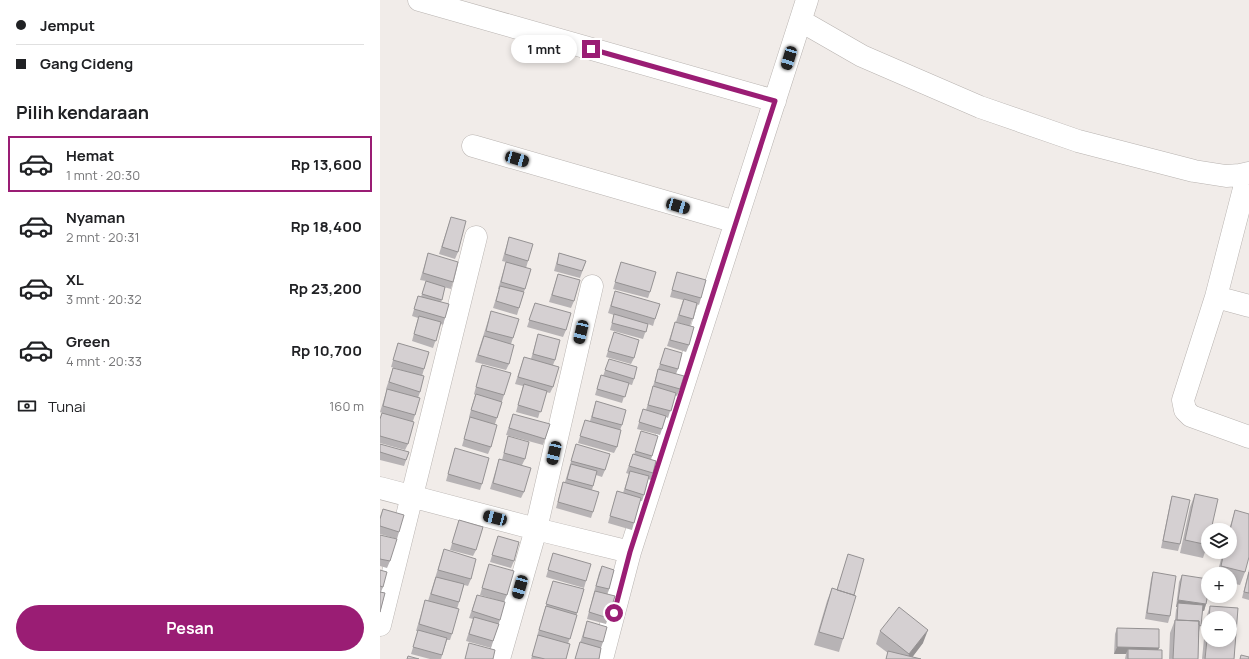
<!DOCTYPE html>
<html lang="id">
<head>
<meta charset="utf-8">
<style>
  body { margin:0; font-family:Manrope,sans-serif; background:#f2f2f2; color:#202124; height:100vh; display:flex; flex-direction:column; font-size:15px; white-space:nowrap }
  * { box-sizing:border-box; margin:0 }
  p { font-size:13px; color:#757577 }
  .icon { flex:none; width:22px; height:22px; fill:none; stroke:currentColor; stroke-width:2; stroke-linecap:round; stroke-linejoin:round }
  .map { position:relative; flex:1; overflow:hidden }
  .details { display:flex; flex-direction:column; background:#fff; width:380px }
  .details>* { flex:none }
  .hud { display:grid; align-content:center; height:88px; padding:0 16px; background:#fff }
  .fabs { position:absolute; left:821px; top:523px; display:grid; gap:8px }
  .fabs a { display:grid; place-items:center; width:36px; height:36px; border-radius:50%; background:#fff; box-shadow:0 2px 6px #0003; font-size:20px }
  .end { position:absolute; width:18px; height:18px; margin:-9px; border:5px solid #9a1d74; background:#fff; box-shadow:0 0 0 2px #fff }
  .from { border-radius:50% }
  .bubble { position:absolute; height:28px; border-radius:14px; background:#fff; box-shadow:0 2px 6px #0003; font-size:13px; font-weight:700; line-height:28px; text-align:center }
  .car { position:absolute; width:12px; height:24px; margin:-12px -6px; border-radius:5px; box-shadow:0 0 3px 1px #0007; background:linear-gradient(#222 24%,#8ab4d8 0 40%,#222 0 76%,#8ab4d8 0 86%,#222 0) }
  .hud b { display:flex; align-items:center; gap:14px; height:38px; font-size:15px }
  .hud b+b { border-top:1px solid #e0e0e0 }
  .hud i { width:10px; height:10px; background:#202124 }
  ul { padding:0; list-style:none }
  li { display:flex; align-items:center; gap:12px; height:56px; margin:0 8px 6px; padding:0 8px; border:2px solid transparent; border-radius:0px }
  li div { flex:1 }
  li b { display:block; font-size:15px }
  li em { font-style:normal; font-weight:700 }
  li.on { border-color:#9a1d74 }
  li>.icon { width:36px; height:36px; stroke-width:1.5 }
  h2 { padding:0 16px; font-size:18px; line-height:48px }
  .pay { display:flex; align-items:center; gap:10px; height:44px; padding:0 16px; font-size:15px }
  .pay p { margin-inline-start:auto }
  .cta { display:flex; gap:8px; margin-top:auto; padding:8px 16px }
  .cta a { flex:1; height:46px; border-radius:24px; background:#9a1d74; color:#fff; font-size:16px; font-weight:700; line-height:46px; text-align:center }
  main { display:flex; flex:1; min-height:0 }
  .map>svg:first-child { display:block }
  .lines { fill:none; stroke-linecap:round; stroke-linejoin:round }
  .minor-casing { stroke:#b8b3b0; stroke-width:23 }
  .minor { stroke:#fff; stroke-width:22 }
  .wall { fill:#b7b3b5; fill-rule:evenodd }
  .shaded-wall { fill:#959293 }
  .building { fill:#d5d0d2; stroke:#959293 }
  .route { stroke:#9a1d74; stroke-width:5 }
</style>
</head>
<body>
<main>
<section class="details">
<div class="hud">
<b><i class="from"></i>Jemput</b>
<b><i></i>Gang Cideng</b>
</div>
<h2>Pilih kendaraan</h2>
<ul>
<li class="on"><svg class="icon" aria-label="car" viewBox="0 0 24 24"><path d="M5 17H2v-5l4-1 3-4h7l3 4 3 1v5h-3M9 17h6M6 11h13"/><circle cx="7" cy="17" r="2"/><circle cx="17" cy="17" r="2"/></svg><div><b>Hemat</b><p>1 mnt · 20:30</p></div><em>Rp 13,600</em></li>
<li><svg class="icon" aria-label="car" viewBox="0 0 24 24"><path d="M5 17H2v-5l4-1 3-4h7l3 4 3 1v5h-3M9 17h6M6 11h13"/><circle cx="7" cy="17" r="2"/><circle cx="17" cy="17" r="2"/></svg><div><b>Nyaman</b><p>2 mnt · 20:31</p></div><em>Rp 18,400</em></li>
<li><svg class="icon" aria-label="car" viewBox="0 0 24 24"><path d="M5 17H2v-5l4-1 3-4h7l3 4 3 1v5h-3M9 17h6M6 11h13"/><circle cx="7" cy="17" r="2"/><circle cx="17" cy="17" r="2"/></svg><div><b>XL</b><p>3 mnt · 20:32</p></div><em>Rp 23,200</em></li>
<li><svg class="icon" aria-label="car" viewBox="0 0 24 24"><path d="M5 17H2v-5l4-1 3-4h7l3 4 3 1v5h-3M9 17h6M6 11h13"/><circle cx="7" cy="17" r="2"/><circle cx="17" cy="17" r="2"/></svg><div><b>Green</b><p>4 mnt · 20:33</p></div><em>Rp 10,700</em></li>
</ul>
<div class="pay"><svg class="icon" aria-label="cash" viewBox="0 0 24 24"><path d="M3 7h18v10H3z"/><circle cx="12" cy="12" r="2"/></svg>Tunai<p>160 m</p></div>
<div class="cta"><a>Pesan</a></div>
</section>
<div class="map">
<svg width="869" height="659" viewBox="0 0 869 659">
  <rect width="100%" height="100%" fill="#f1ece9"/>
  <g class="lines">
    <g class="minor-casing">
      <path id="minor" d="M 39,0 L 395,101
        M 421,21 L 482,56 L 600,107 L 698,141 L 814,171 L 846,176 L 860,175 L 869,173
        M 93,146 L 356,222
        M 868,173 L 836,297 L 803,400 L 805,410 L 811,416 L 869,437
        M 836,297 L 869,306
        M 0,488 L 156,529 L 250,552
        M 0,625 L 96,237
        M 119,659 L 156,529 L 212,286
        M 222,659 L 250,552 L 427,0"/>
    </g>
    <use href="#minor" class="minor"/>
  </g>
  <path class="wall" d="M 71,217 L 78,252 L 75,259 L 59,254 Z
    M 129,237 L 148,261 L 146,268 L 151,269 L 137,315 L 113,308 L 119,289 L 118,289 L 126,262 L 122,261 Z
    M 48,253 L 73,282 L 71,289 L 53,284 L 65,287 L 61,302 L 65,318 L 63,325 L 61,324 L 53,348 L 32,341 L 38,318 L 32,316 L 38,296 L 41,297 L 46,281 L 40,280 Z
    M 179,253 L 206,261 L 200,278 L 174,271 Z
    M 241,262 L 270,292 L 268,298 L 233,289 Z
    M 297,272 L 321,298 L 319,305 L 317,304 L 310,326 L 296,322 L 303,300 L 290,297 Z
    M 178,274 L 194,301 L 191,308 L 169,302 Z
    M 235,291 L 275,319 L 273,326 L 268,324 L 263,339 L 230,330 L 234,315 L 228,313 Z
    M 155,303 L 186,330 L 183,337 L 147,327 Z
    M 111,311 L 133,338 L 131,344 L 129,364 L 126,370 L 95,362 Z
    M 295,322 L 309,345 L 306,352 L 287,346 Z
    M 234,332 L 254,358 L 251,364 L 226,357 Z
    M 158,334 L 175,360 L 173,365 L 173,387 L 170,393 L 166,392 L 158,418 L 136,412 L 143,386 L 135,384 L 144,357 L 151,359 Z
    M 18,343 L 44,369 L 42,376 L 40,392 L 38,398 L 35,415 L 33,421 L 28,444 L 25,450 L 0,443 L 0,418 L 2,413 L 0,412 L 7,389 L 6,389 L 13,368 L 35,374 L 11,367 Z
    M 285,348 L 298,369 L 296,374 L 300,389 L 297,396 L 295,395 L 288,418 L 286,417 L 280,435 L 257,429 L 263,409 L 266,410 L 276,376 Z
    M 229,359 L 254,379 L 252,385 L 248,384 L 242,403 L 215,395 L 221,375 L 223,376 Z
    M 102,365 L 124,395 L 115,424 L 111,447 L 108,454 L 82,446 L 90,417 L 89,417 L 95,395 L 94,394 Z
    M 216,401 L 242,425 L 240,430 L 237,447 L 234,453 L 198,443 L 205,420 L 210,421 Z
    M 133,414 L 165,439 L 163,445 L 126,435 Z
    M 261,431 L 272,456 L 271,460 L 273,473 L 271,480 L 268,479 L 264,495 L 262,501 L 260,501 L 252,530 L 228,523 L 237,491 L 243,493 L 249,474 L 246,473 L 253,454 L 254,455 Z
    M 128,436 L 145,459 L 142,465 L 144,492 L 141,498 L 110,489 L 117,466 L 119,459 L 122,460 Z
    M 0,444 L 29,452 L 24,466 L 0,460 Z
    M 196,444 L 225,470 L 222,477 L 216,475 L 212,490 L 213,512 L 211,518 L 176,508 L 181,489 L 183,482 L 185,482 Z
    M 75,448 L 102,484 L 100,490 L 66,481 Z
    M 815,494 L 828,543 L 823,558 L 800,553 L 810,507 Z
    M 792,496 L 800,544 L 798,551 L 781,548 L 790,503 Z
    M 3,509 L 19,532 L 17,539 L 0,534 L 0,517 Z
    M 855,510 L 865,572 L 860,585 L 850,583 L 850,574 L 837,574 L 843,552 L 850,552 L 850,530 L 849,530 Z
    M 79,520 L 96,550 L 93,556 L 70,550 Z
    M 0,535 L 10,561 L 7,568 L 0,566 Z
    M 118,536 L 134,561 L 131,568 L 110,562 Z
    M 64,549 L 91,579 L 88,586 L 84,585 L 77,609 L 72,634 L 70,640 L 67,640 L 61,659 L 50,659 L 31,654 L 38,631 L 36,631 L 43,607 L 45,600 L 48,601 Z
    M 173,553 L 206,581 L 204,588 L 166,577 Z
    M 468,554 L 474,595 L 463,639 L 459,652 L 434,645 L 447,601 L 452,588 L 457,590 Z
    M 109,564 L 127,595 L 124,602 L 100,595 Z
    M 222,566 L 229,589 L 227,594 L 228,618 L 226,624 L 207,619 L 214,592 L 219,573 Z
    M 869,569 L 869,600 L 862,598 Z
    M 0,570 L 3,587 L 1,592 L 5,593 L 0,613 Z
    M 773,572 L 790,616 L 788,623 L 765,619 L 771,579 Z
    M 802,575 L 826,604 L 824,611 L 823,610 L 819,632 L 818,659 L 789,659 L 790,633 L 795,620 L 796,610 L 797,607 L 796,607 L 799,582 Z
    M 173,581 L 204,589 L 188,644 L 186,659 L 151,659 L 158,637 L 157,636 Z
    M 97,595 L 120,620 L 111,648 L 86,641 L 93,619 L 89,618 Z
    M 830,606 L 858,608 L 854,659 L 822,659 L 826,618 ZM 828,618 L 850,618 L 850,640 L 828,640 Z
    M 207,621 L 223,642 L 221,648 L 219,659 L 195,659 Z
    M 737,628 L 778,650 L 782,659 L 745,659 L 746,654 L 734,654 L 735,634 Z
    M 500,631 L 543,643 L 532,657 L 541,659 L 506,659 L 508,653 L 496,644 Z"/>
  <path class="shaded-wall" d="M 798,600 L 826,604 L 824,611 L 798,607 L 798,603 L 797,607 L 796,607 Z
    M 548,630 L 543,643 L 531,659 L 528,659 L 529,654 Z
    M 737,647 L 779,648 L 776,655 L 748,649 L 746,654 L 734,654 Z"/>
  <path class="building" d="M 71,217 L 86,221 L 78,252 L 62,247 Z
    M 129,237 L 153,244 L 148,261 L 125,254 Z
    M 48,253 L 78,262 L 73,282 L 43,273 Z
    M 179,253 L 206,261 L 202,271 L 177,264 Z
    M 126,262 L 151,269 L 145,289 L 121,282 Z
    M 241,262 L 276,272 L 270,292 L 235,282 Z
    M 297,272 L 326,280 L 321,298 L 292,290 Z
    M 178,274 L 200,280 L 194,301 L 172,295 Z
    M 46,281 L 65,287 L 62,300 L 42,294 Z
    M 120,286 L 144,292 L 139,308 L 116,301 Z
    M 235,291 L 280,304 L 275,319 L 231,306 Z
    M 38,296 L 69,304 L 65,318 L 34,309 Z
    M 304,299 L 317,303 L 313,319 L 299,315 Z
    M 155,303 L 191,313 L 186,330 L 149,320 Z
    M 111,311 L 139,319 L 133,338 L 106,331 Z
    M 234,314 L 268,324 L 266,332 L 232,323 Z
    M 39,316 L 61,322 L 56,341 L 34,334 Z
    M 295,322 L 314,327 L 309,345 L 290,340 Z
    M 234,332 L 259,340 L 254,358 L 228,351 Z
    M 158,334 L 180,340 L 175,360 L 153,354 Z
    M 104,336 L 134,345 L 129,364 L 98,355 Z
    M 18,343 L 49,352 L 44,369 L 13,360 Z
    M 285,348 L 302,353 L 298,369 L 280,364 Z
    M 144,357 L 179,367 L 173,387 L 138,377 Z
    M 229,359 L 257,367 L 254,379 L 225,370 Z
    M 102,365 L 131,373 L 124,395 L 96,387 Z
    M 13,368 L 44,376 L 40,392 L 9,382 Z
    M 278,369 L 304,376 L 300,389 L 275,382 Z
    M 221,375 L 249,383 L 245,397 L 217,389 Z
    M 144,384 L 167,391 L 161,412 L 138,405 Z
    M 273,386 L 296,393 L 291,411 L 268,405 Z
    M 7,389 L 40,398 L 35,415 L 3,406 Z
    M 96,394 L 122,402 L 117,418 L 91,410 Z
    M 216,401 L 246,410 L 242,425 L 212,417 Z
    M 263,409 L 286,416 L 282,429 L 259,422 Z
    M 2,413 L 34,422 L 28,444 L 0,436 L 0,419 Z
    M 133,414 L 170,424 L 165,439 L 129,428 Z
    M 90,417 L 117,425 L 111,447 L 84,439 Z
    M 205,420 L 241,430 L 237,447 L 200,436 Z
    M 261,431 L 278,436 L 272,456 L 255,451 Z
    M 128,436 L 149,442 L 145,459 L 124,453 Z
    M 0,444 L 29,452 L 26,460 L 0,452 Z
    M 196,444 L 230,454 L 225,470 L 191,461 Z
    M 75,448 L 109,458 L 102,484 L 68,474 Z
    M 253,454 L 276,461 L 273,473 L 249,466 Z
    M 119,459 L 151,468 L 144,492 L 113,483 Z
    M 191,464 L 217,471 L 213,486 L 187,479 Z
    M 250,471 L 269,476 L 264,495 L 245,489 Z
    M 183,482 L 219,492 L 213,512 L 178,502 Z
    M 237,491 L 261,498 L 254,523 L 230,516 Z
    M 815,494 L 838,499 L 831,530 L 828,530 L 828,545 L 805,540 Z
    M 792,496 L 810,500 L 800,544 L 783,541 Z
    M 3,509 L 24,515 L 19,532 L 0,526 L 0,519 Z
    M 855,510 L 869,514 L 869,557 L 865,572 L 841,566 L 844,552 L 850,552 L 850,530 Z
    M 79,520 L 103,527 L 96,550 L 72,543 Z
    M 0,535 L 17,539 L 10,561 L 0,559 Z
    M 118,536 L 139,542 L 134,561 L 112,555 Z
    M 64,549 L 96,559 L 91,579 L 58,570 Z
    M 173,553 L 211,564 L 206,581 L 168,570 Z
    M 468,554 L 484,559 L 474,595 L 457,590 Z
    M 109,564 L 134,571 L 127,595 L 102,588 Z
    M 222,566 L 234,570 L 229,589 L 216,586 Z
    M 0,570 L 7,572 L 3,587 L 0,586 Z
    M 773,572 L 796,576 L 790,616 L 767,613 Z
    M 869,572 L 869,593 L 864,592 Z
    M 802,575 L 828,579 L 828,593 L 826,604 L 798,600 Z
    M 56,577 L 84,584 L 79,602 L 51,594 Z
    M 173,581 L 204,589 L 197,613 L 166,604 Z
    M 452,588 L 476,596 L 463,639 L 439,632 Z
    M 215,591 L 235,596 L 228,618 L 209,612 Z
    M 0,592 L 5,593 L 0,612 Z
    M 97,595 L 125,602 L 120,620 L 92,611 Z
    M 45,600 L 79,609 L 72,634 L 39,624 Z
    M 798,603 L 823,605 L 821,626 L 819,625 L 819,621 L 797,620 Z
    M 166,606 L 197,615 L 190,639 L 159,630 Z
    M 830,606 L 858,608 L 854,659 L 825,659 L 828,630 L 828,640 L 850,640 L 850,618 L 829,618 Z
    M 519,607 L 548,630 L 529,654 L 500,631 Z
    M 94,617 L 119,624 L 113,641 L 89,634 Z
    M 795,620 L 819,621 L 818,659 L 793,659 Z
    M 207,621 L 227,627 L 223,642 L 203,637 Z
    M 737,628 L 779,629 L 779,648 L 737,647 Z
    M 38,630 L 67,638 L 62,655 L 33,647 Z
    M 158,635 L 190,644 L 186,659 L 165,659 L 152,656 Z
    M 200,642 L 221,648 L 219,659 L 195,659 Z
    M 89,643 L 115,650 L 113,659 L 85,659 Z
    M 748,649 L 782,650 L 782,659 L 748,659 Z
    M 508,651 L 541,659 L 506,659 Z
    M 861,655 L 869,657 L 869,659 L 860,659 Z
    M 28,656 L 39,659 L 27,659 Z"/>
  <g class="lines">
    <path class="route" d="M 211,49 L 395,101 L 250,552 L 234,613"/>
  </g>
</svg>
<div class="fabs">
<a><svg class="icon" aria-label="layers" viewBox="0 0 24 24"><path d="M12 4l9 5-9 5-9-5zM3 14l9 5 9-5"/></svg></a>
<a>+</a>
<a>−</a>
</div>
<i class="end from" style="left:234px;top:613px"></i>
<i class="end" style="left:211px;top:49px"></i>
<div class="bubble" style="left:131px;top:35px;width:66px">1 mnt</div>
<i class="car" style="left:409px;top:58px;rotate:197deg"></i>
<i class="car" style="left:137px;top:159px;rotate:106deg"></i>
<i class="car" style="left:298px;top:206px;rotate:106deg"></i>
<i class="car" style="left:201px;top:332px;rotate:193deg"></i>
<i class="car" style="left:174px;top:453px;rotate:193deg"></i>
<i class="car" style="left:115px;top:518px;rotate:285deg"></i>
<i class="car" style="left:140px;top:587px;rotate:196deg"></i>
</div>
</main>
</body>
</html>
